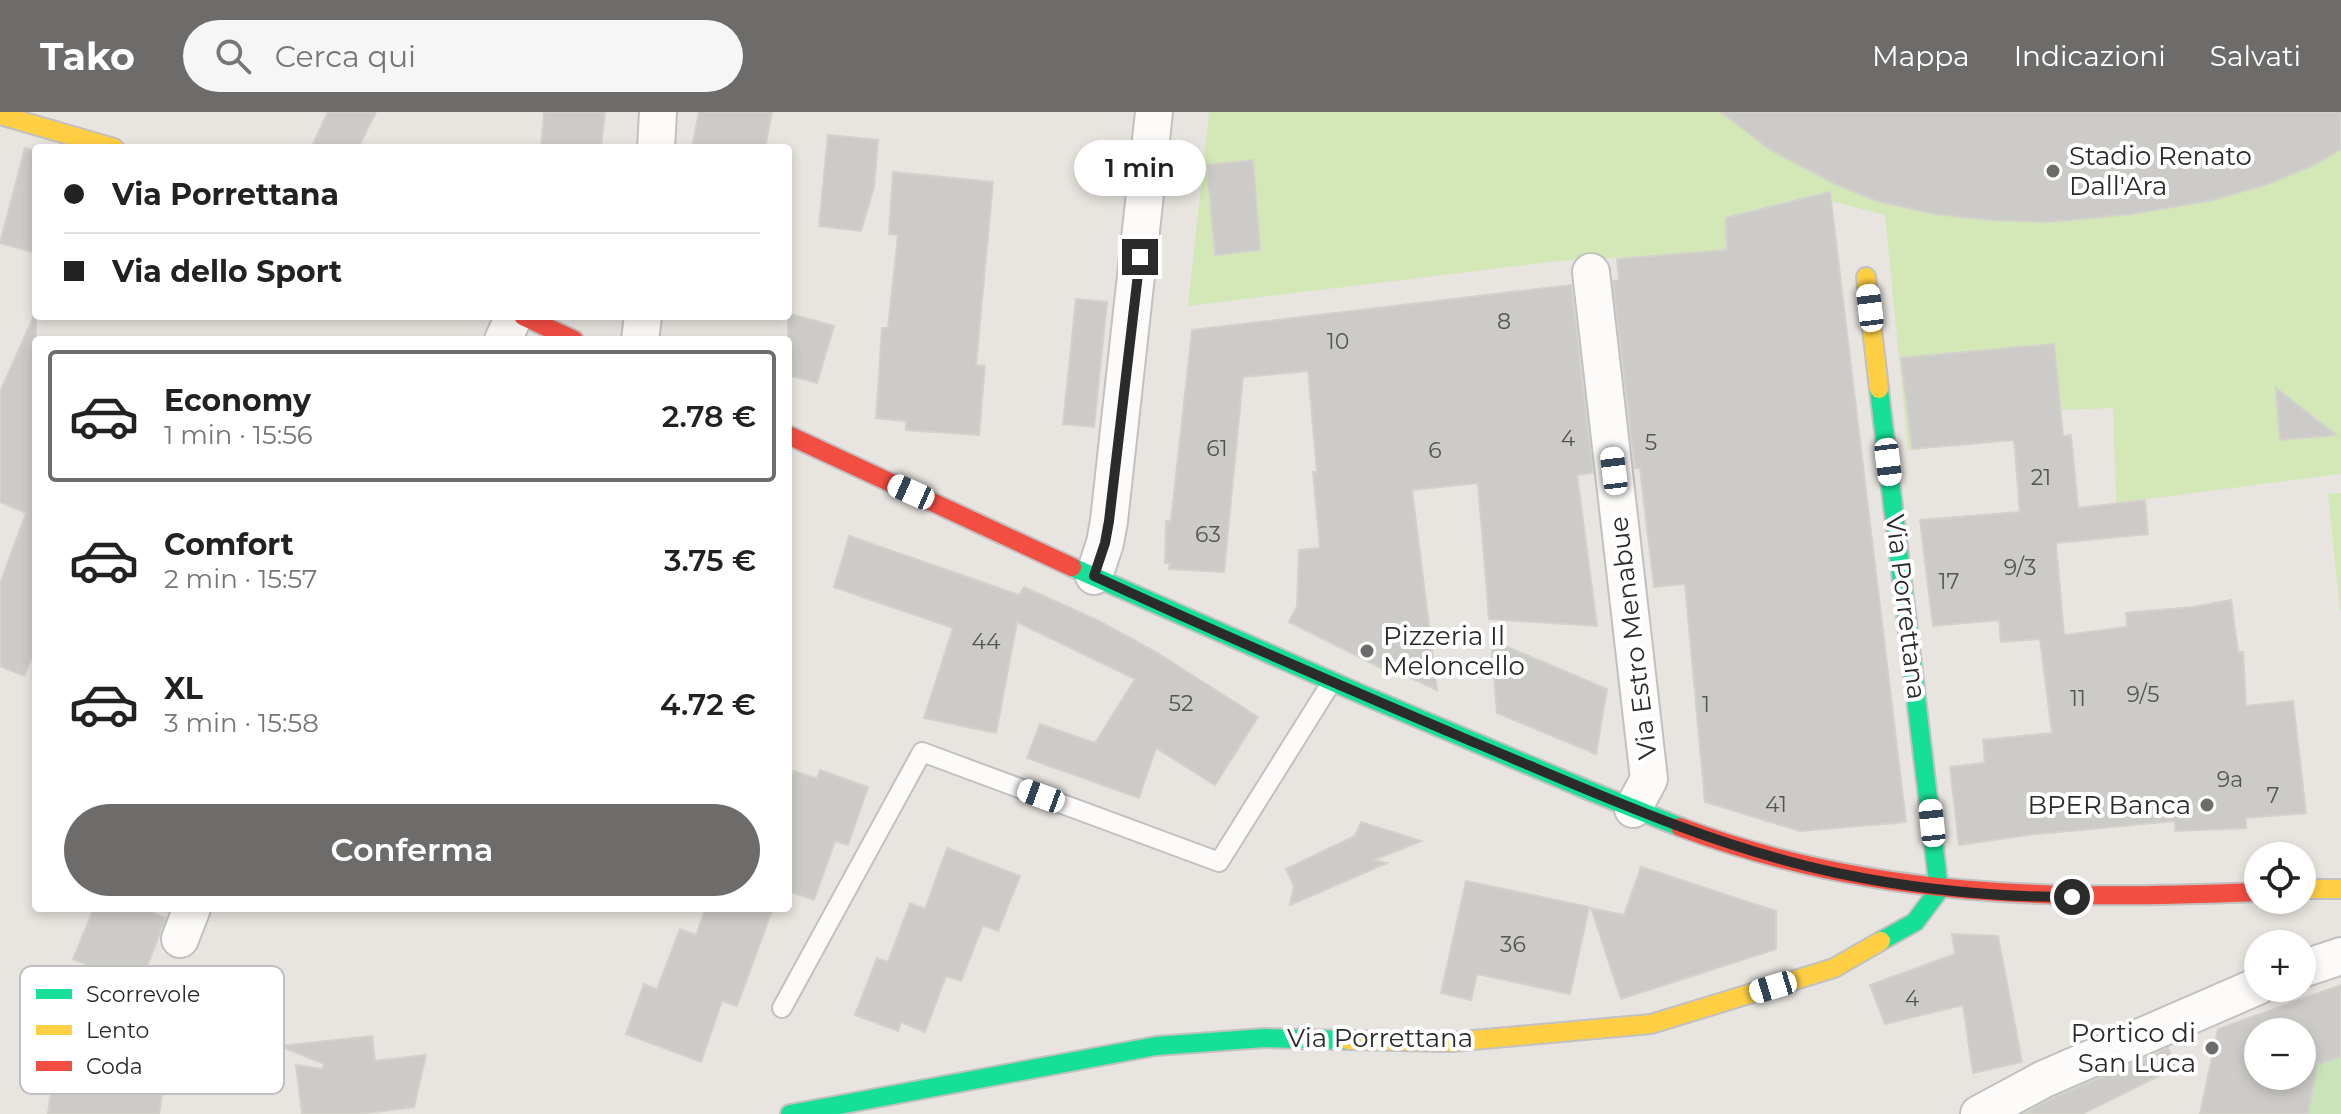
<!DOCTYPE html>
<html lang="it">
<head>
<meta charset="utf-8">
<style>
  body { margin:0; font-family:Montserrat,sans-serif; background:#f6f6f6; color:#222; height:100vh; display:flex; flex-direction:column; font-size:30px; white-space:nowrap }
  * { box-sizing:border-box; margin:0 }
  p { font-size:26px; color:#767676 }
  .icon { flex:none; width:44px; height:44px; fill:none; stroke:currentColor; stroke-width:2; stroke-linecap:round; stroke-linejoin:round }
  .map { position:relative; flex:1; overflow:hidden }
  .sheet { position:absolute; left:32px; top:224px; width:760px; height:576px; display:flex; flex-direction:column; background:#fff; border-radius:8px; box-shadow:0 4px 12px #0003 }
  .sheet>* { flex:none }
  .banner { position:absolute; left:32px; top:32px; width:760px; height:176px; border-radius:8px; box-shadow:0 4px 12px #0003; display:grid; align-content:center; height:176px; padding:0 32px; background:#fff }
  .tools { position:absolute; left:2244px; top:730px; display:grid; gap:16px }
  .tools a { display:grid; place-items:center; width:72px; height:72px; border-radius:50%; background:#fff; box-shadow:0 4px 12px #0003; font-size:40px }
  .end { position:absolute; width:36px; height:36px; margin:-18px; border:10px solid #2b2b2b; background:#fff; box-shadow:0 0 0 4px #fff }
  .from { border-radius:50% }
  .bubble { position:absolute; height:56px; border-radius:28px; background:#fff; box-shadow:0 4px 12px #0003; font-size:26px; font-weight:600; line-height:56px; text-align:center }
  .car { position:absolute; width:24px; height:48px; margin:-24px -12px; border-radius:10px; box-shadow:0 0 6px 2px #0007; background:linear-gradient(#fff 24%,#345 0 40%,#fff 0 76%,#345 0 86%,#fff 0) }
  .banner b { display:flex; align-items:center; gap:28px; height:76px; font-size:30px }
  .banner b+b { border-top:2px solid #e0e0e0 }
  .banner i { width:20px; height:20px; background:#222 }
  ul { padding:14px 0 0; list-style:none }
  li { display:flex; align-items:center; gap:24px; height:132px; margin:0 16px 12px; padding:0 16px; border:4px solid transparent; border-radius:8px }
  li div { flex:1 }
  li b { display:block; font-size:30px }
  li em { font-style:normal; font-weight:600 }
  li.on { border-color:#6d6c6a }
  li>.icon { width:72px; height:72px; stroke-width:1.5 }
  .cta { display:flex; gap:16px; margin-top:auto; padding:16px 32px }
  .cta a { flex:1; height:92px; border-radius:48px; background:#6d6c6a; color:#fff; font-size:32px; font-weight:600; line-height:92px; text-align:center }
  header { display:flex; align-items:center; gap:48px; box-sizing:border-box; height:112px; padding:0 40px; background:#6d6c6a; color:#fff }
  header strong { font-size:38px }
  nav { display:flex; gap:44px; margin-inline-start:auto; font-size:28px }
  .search { width:560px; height:72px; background:#f6f6f6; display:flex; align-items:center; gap:20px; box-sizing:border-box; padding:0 28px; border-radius:44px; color:#767676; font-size:30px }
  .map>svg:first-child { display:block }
  .green { fill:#c9e3ba }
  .pitch { fill:#d3e7b7 }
  .building { fill:#cdcbc7; stroke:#d3d1cc; stroke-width:2; fill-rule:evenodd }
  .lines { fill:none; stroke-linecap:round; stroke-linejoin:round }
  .lane-casing { stroke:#c2c1c1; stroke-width:22 }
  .street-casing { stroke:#c2c1c1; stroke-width:40 }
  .fast-casing { stroke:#c2c1c1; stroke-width:22 }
  .slow-casing { stroke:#c2c1c1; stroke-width:22 }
  .jam-casing { stroke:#c2c1c1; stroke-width:22 }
  .lane { stroke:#fcfbfa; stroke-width:18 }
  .street { stroke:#fcfbfa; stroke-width:36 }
  .fast { stroke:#16e098; stroke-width:18 }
  .slow { stroke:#ffcf43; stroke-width:18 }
  .jam { stroke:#f24e42; stroke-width:18 }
  .route { stroke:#2b2b2b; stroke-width:10 }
  .poi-dot { fill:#6d6c6a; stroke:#fff; stroke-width:3 }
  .labels { text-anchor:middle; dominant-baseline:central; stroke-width:8; stroke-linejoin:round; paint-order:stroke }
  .number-label { font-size:22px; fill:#555554 }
  .poi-label { font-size:26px; fill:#2b2b2b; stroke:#fff; text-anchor:start }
  .street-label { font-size:26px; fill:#2b2b2b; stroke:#fff }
  .key { fill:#fff; stroke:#bfbfbf; stroke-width:2 }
  .key-label { font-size:22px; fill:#2b2b2b }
</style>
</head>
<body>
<header>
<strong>Tako</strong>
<div class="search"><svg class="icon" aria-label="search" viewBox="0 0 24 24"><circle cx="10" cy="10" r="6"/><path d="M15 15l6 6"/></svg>Cerca qui</div>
<nav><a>Mappa</a><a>Indicazioni</a><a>Salvati</a></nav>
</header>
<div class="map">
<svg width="2341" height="1002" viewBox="0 0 2341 1002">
  <rect width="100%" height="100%" fill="#e8e5e0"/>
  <path class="green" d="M 2341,945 L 2341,1002 L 2308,1002 L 2317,952 Z"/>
  <path class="pitch" d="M 1209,0 L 2341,0 L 2341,362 L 2116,391 L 2113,296 L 2061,298 L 2063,324 L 1908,338 L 1885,103 L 1831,89 L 1765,96 L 1726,106 L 1727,139 L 1558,149 L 1188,194 Z
    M 2341,381 L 2341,498 L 2340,498 L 2328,382 Z"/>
  <path class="building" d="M 328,0 L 376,0 L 358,36 L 311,36 Z
    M 544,0 L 605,0 L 601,36 L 541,36 Z
    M 699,0 L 772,0 L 765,36 L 692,36 Z
    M 1721,0 L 2341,0 L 2341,37 L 2314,53 L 2268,72 L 2213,88 L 2131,102 L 2047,110 L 1992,108 L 1935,102 L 1877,89 L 1835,72 L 1769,37 Z
    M 828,23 L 878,28 L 874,75 L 861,119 L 819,114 Z
    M 25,36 L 36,39 L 36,141 L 0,131 Z
    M 1253,48 L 1260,138 L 1215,143 L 1207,53 Z
    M 893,60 L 993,70 L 976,253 L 985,254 L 979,323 L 906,318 L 906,309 L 876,306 L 882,216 L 888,216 L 898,123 L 889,122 Z
    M 1830,80 L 1906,710 L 1800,719 L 1705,690 L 1685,472 L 1654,475 L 1640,356 L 1635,356 L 1613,169 L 1619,168 L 1617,147 L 1727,138 L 1726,106 Z
    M 1571,173 L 1593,361 L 1577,363 L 1597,514 L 1489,507 L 1478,371 L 1412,378 L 1437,578 L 1396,559 L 1395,563 L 1289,510 L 1297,494 L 1299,438 L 1320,436 L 1313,360 L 1317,360 L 1308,259 L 1243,265 L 1224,460 L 1169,457 L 1170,451 L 1165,451 L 1166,409 L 1171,409 L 1192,218 Z
    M 1076,187 L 1107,190 L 1094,315 L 1063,312 Z
    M 36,199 L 36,536 L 24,564 L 0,554 L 0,472 L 26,401 L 0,390 L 0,280 Z
    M 788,201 L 834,214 L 817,271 L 788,263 Z
    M 2054,232 L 2063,324 L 2071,323 L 2078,396 L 2145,388 L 2148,422 L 2056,431 L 2064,523 L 2127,515 L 2126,501 L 2193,495 L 2231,488 L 2238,540 L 2243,540 L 2246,594 L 2293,589 L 2306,701 L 2246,706 L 2246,716 L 2175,719 L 2175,709 L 2027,723 L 1959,733 L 1950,655 L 1985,651 L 1983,628 L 2052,621 L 2040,527 L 2001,530 L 1999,508 L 1933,514 L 1920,408 L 2020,400 L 2014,328 L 1912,337 L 1901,246 Z
    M 2276,276 L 2336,323 L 2280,328 Z
    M 849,424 L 1019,483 L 1024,475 L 1099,509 L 1156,540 L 1258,605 L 1215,673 L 1156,636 L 1139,686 L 1027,646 L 1040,612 L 1095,631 L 1135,567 L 1017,510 L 996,621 L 924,606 L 953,516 L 834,475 Z
    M 1491,528 L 1607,577 L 1596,642 L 1497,601 Z
    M 820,658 L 868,675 L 848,733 L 835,729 L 814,788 L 788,779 L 788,676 L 794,659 L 817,667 Z
    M 1361,710 L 1421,729 L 1374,748 L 1387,751 L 1290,793 L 1294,774 L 1286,757 L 1355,724 Z
    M 947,736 L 1020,764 L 998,819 L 983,813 L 961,869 L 946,864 L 925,920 L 901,910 L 898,919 L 855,903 L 877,846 L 888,850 L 910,791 L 925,797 Z
    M 1641,755 L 1776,799 L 1776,837 L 1621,887 L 1591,796 L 1624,803 Z
    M 1466,769 L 1589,795 L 1570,882 L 1477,862 L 1471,888 L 1441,881 Z
    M 94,796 L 141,796 L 166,806 L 139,875 L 73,847 Z
    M 706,796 L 773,796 L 737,894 L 722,889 L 701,950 L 626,922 L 644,872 L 657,877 L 680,817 L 696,823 Z
    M 1952,822 L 1998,824 L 2022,950 L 1973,961 L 1963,893 L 1885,912 L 1870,873 L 1955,842 Z
    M 2341,873 L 2341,945 L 2317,952 L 2308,1002 L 2200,1002 L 2218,917 ZM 2258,920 L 2302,920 L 2302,964 L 2258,964 Z
    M 59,922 L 154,934 L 149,968 L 164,970 L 159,1002 L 48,1002 Z
    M 372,924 L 375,949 L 426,943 L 414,995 L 359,1002 L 302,1002 L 296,953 L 322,957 L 324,952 L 280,934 Z
    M 2168,936 L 2177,955 L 2082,1002 L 2023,1002 L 2053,986 Z"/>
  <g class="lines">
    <g class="lane-casing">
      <path id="lane" d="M 782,896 L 922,640 L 1219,750 L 1331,571"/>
    </g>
    <g class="street-casing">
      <path id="street" d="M 656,36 L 658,0
        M 1591,160 L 1649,667 L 1633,697
        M 503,228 L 514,204
        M 640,228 L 643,204
        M 1094,464 L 1105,431 L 1109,409 L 1154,0
        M 180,827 L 192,796
        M 2302,857 L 2341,844
        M 1979,1002 L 2044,967 L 2258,874"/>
    </g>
    <g class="fast-casing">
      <path id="fast" d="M 1879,277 L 1939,778 L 1915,810 L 1881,829
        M 1072,455 L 1363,583 L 1590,679 L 1680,715
        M 790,1002 L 1156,934 L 1264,926 L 1347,928"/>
    </g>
    <g class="slow-casing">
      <path id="slow" d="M 0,3 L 114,36
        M 1866,165 L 1879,277
        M 2302,777 L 2341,777
        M 1347,928 L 1451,930 L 1651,912 L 1834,856 L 1881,829"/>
    </g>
    <g class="jam-casing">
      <path id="jam" d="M 523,204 L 574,228
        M 788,323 L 1072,455
        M 1680,715 C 1872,787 2055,788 2258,780"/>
    </g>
    <use href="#lane" class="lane"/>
    <use href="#street" class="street"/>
    <use href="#fast" class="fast"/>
    <use href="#slow" class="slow"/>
    <use href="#jam" class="jam"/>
  </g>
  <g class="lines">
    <path class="route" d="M 1140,145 L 1109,409 L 1105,431 L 1094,464 C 1217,521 1341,574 1466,627 C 1587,677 1708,734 1837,761 C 1914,777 1993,785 2072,785"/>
  </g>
  <g class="poi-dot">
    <circle cx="2053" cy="59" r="8"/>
    <circle cx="1367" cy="539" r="8"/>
    <circle cx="2207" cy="693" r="8"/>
    <circle cx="2212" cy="936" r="8"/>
  </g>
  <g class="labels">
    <g class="number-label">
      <text x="1504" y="209">8</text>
      <text x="1338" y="229">10</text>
      <text x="1568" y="326">4</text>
      <text x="1651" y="330">5</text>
      <text x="1217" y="336">61</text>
      <text x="1435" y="338">6</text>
      <text x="2041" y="365">21</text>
      <text x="1208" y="422">63</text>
      <text x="2020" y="455">9/3</text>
      <text x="1949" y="469">17</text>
      <text x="986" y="529">44</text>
      <text x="2143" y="582">9/5</text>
      <text x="2078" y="586">11</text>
      <text x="1181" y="591">52</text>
      <text x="1706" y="592">1</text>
      <text x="2230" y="667">9a</text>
      <text x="2273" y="683">7</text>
      <text x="1776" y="692">41</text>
      <text x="1513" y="832">36</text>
      <text x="1912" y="886">4</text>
    </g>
    <g class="poi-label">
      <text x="2069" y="44">Stadio Renato<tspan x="2069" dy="30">Dall'Ara</tspan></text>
      <text x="1383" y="524">Pizzeria Il<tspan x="1383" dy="30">Meloncello</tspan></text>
      <text x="2191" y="693" text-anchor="end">BPER Banca</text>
      <text x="2196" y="921" text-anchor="end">Portico di<tspan x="2196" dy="30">San Luca</tspan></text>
    </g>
    <g class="street-label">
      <text transform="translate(1906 495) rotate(83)">Via Porrettana</text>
      <text transform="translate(1633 526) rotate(-97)">Via Estro Menabue</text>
      <text x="1380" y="926">Via Porrettana</text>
    </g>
  </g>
  <rect x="20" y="854" width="264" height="128" rx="12" class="key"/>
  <rect x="36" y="877" width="36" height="10" fill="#16e098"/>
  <rect x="36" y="913" width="36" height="10" fill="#ffcf43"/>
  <rect x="36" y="949" width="36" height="10" fill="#f24e42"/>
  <g class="key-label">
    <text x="86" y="890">Scorrevole</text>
    <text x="86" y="926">Lento</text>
    <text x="86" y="962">Coda</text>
  </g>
</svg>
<div class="tools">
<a><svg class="icon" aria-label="locate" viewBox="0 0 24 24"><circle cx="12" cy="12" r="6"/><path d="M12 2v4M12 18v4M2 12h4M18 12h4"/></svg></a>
<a>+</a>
<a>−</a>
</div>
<i class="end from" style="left:2072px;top:785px"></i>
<i class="end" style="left:1140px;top:145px"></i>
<div class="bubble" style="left:1074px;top:28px;width:132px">1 min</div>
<i class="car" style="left:1870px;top:196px;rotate:353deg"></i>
<i class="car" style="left:1888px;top:350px;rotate:173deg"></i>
<i class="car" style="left:1614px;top:359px;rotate:353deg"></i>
<i class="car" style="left:911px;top:380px;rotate:294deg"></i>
<i class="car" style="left:1041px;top:684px;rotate:290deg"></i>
<i class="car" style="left:1932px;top:711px;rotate:354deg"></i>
<i class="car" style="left:1773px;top:875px;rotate:253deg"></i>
<div class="banner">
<b><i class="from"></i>Via Porrettana</b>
<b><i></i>Via dello Sport</b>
</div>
<section class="sheet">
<ul>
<li class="on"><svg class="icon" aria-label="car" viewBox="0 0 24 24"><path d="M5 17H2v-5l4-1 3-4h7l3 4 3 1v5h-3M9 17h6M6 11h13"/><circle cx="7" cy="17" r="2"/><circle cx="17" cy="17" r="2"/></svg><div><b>Economy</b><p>1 min · 15:56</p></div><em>2.78 €</em></li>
<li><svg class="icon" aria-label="car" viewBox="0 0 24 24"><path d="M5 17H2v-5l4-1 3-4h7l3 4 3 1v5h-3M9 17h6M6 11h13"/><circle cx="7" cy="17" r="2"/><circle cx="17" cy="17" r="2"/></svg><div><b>Comfort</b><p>2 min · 15:57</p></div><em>3.75 €</em></li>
<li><svg class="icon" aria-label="car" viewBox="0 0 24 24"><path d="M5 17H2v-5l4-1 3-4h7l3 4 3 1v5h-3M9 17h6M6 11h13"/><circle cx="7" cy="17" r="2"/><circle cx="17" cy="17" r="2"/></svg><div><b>XL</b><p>3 min · 15:58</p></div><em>4.72 €</em></li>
</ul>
<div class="cta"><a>Conferma</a></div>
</section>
</div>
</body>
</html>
